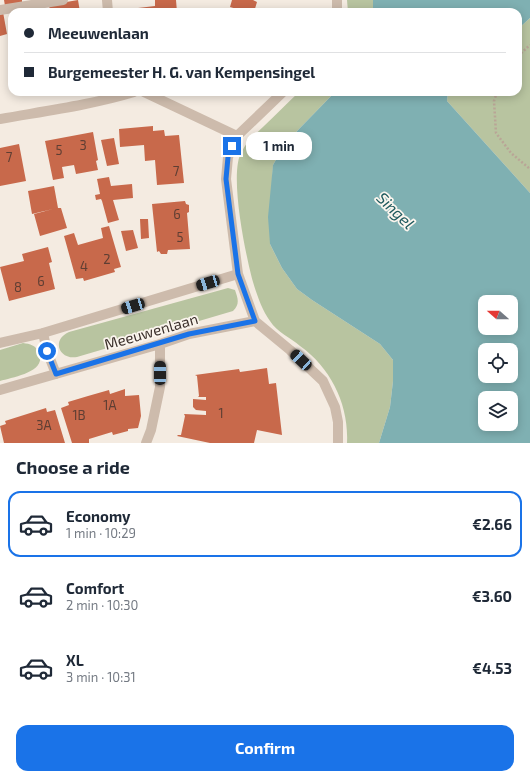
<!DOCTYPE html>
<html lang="en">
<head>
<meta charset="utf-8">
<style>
  body { margin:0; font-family:"Exo 2",sans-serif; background:#f2f2f3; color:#1f2937; height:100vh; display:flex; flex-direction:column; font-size:15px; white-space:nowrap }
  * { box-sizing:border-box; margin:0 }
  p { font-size:13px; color:#747a83 }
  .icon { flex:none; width:22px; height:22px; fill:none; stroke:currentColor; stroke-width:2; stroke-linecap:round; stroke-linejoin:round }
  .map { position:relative; height:443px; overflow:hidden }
  .drawer { display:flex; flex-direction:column; background:#fff; flex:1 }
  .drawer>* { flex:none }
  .top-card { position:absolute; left:8px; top:8px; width:514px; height:88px; border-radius:12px; box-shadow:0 2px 10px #0003; display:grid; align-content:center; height:88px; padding:0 16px; background:#fff }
  .needle { width:26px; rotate:291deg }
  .tools { position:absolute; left:478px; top:295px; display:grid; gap:8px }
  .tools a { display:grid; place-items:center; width:40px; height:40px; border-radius:8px; background:#fff; box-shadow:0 2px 10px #0003; font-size:20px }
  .end { position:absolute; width:18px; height:18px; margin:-9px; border:5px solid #1a73e8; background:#fff; box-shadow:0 0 0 2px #fff }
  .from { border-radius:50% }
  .bubble { position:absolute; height:28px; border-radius:12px; background:#fff; box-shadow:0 2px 10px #0003; font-size:13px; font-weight:700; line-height:28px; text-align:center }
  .car { position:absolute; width:12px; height:24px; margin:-12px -6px; border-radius:5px; box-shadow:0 0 3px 1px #0007; background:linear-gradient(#222 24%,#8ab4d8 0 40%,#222 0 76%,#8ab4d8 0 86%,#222 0) }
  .top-card b { display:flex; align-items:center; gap:14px; height:38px; font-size:15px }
  .top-card b+b { border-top:1px solid #e0e1e3 }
  .top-card i { width:10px; height:10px; background:#1f2937 }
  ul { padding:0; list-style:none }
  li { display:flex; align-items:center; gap:12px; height:66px; margin:0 8px 6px; padding:0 8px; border:2px solid transparent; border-radius:12px }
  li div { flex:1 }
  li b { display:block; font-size:15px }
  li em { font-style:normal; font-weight:700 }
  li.current { border-color:#1a73e8 }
  li>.icon { width:36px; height:36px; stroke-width:1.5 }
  h2 { padding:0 16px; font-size:18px; line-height:48px }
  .cta { display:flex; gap:8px; margin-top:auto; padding:8px 16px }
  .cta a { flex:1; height:46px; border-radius:12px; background:#1a73e8; color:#fff; font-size:16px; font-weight:700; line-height:46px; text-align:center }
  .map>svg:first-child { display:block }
  .green { fill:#b8c4a0 }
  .water { fill:#7fb0b2; fill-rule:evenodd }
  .building { fill:#c8694b }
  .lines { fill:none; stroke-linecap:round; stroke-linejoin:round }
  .path { stroke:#b9a596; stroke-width:2.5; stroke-dasharray:2 2; stroke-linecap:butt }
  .service { stroke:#cdbbac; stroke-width:10 }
  .minor { stroke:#cdbbac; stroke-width:10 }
  .route { stroke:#1a73e8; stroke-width:5 }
  .labels { text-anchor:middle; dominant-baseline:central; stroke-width:3.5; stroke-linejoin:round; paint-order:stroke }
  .number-label { font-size:13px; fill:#5e3e33 }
  .street-label { font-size:15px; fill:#3b302b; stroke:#fbf5ee }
  .water-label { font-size:16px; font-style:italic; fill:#1f5a5e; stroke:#fbf5ee }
</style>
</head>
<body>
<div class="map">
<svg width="530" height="443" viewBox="0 0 530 443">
  <rect width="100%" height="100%" fill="#f4ebe1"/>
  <path class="green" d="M 347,0 L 373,0 L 373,12 L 348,12 Z
    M 530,18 L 530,193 L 447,101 L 448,92 L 518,92 L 518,29 Z
    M 299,92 L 335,92 L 299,129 L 283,147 L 273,165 L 270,244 L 282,268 L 297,289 L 312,300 L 380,344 L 393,360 L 393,381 L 390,407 L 379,443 L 347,443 C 349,405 331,368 300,346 C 291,338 277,332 270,321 C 262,310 257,295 253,282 C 246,257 228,172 242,151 C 247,141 256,134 264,126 C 276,115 287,103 299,92 Z
    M 228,288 L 235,290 C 238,299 240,304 233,311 L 77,357 C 59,360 51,340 69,332 Z
    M 23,343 C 30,344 36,345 39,353 C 47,372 13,377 0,381 L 0,350 Z"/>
  <path class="water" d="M 373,0 L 530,0 L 530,18 L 518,29 L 518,12 L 373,12 Z
    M 335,92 L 448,92 L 447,101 L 530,193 L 530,443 L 379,443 L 390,407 L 393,381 L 393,360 L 380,344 L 312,300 L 297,289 L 282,268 L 270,244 L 268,217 L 273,165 L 283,147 L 299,129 ZM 485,302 L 511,302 L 511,328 L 485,328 ZM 485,350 L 511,350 L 511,376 L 485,376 ZM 485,398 L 511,398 L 511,424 L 485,424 Z"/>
  <path class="building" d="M 4,0 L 22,0 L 22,3 L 5,6 Z
    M 78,0 L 80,12 L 50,12 L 49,5 Z
    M 155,0 L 176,0 L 177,12 L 138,12 L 138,8 L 155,6 Z
    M 232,0 L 253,0 L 257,2 L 254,12 L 247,12 L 230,7 Z
    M 0,12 L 3,12 L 7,34 L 0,36 Z
    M 12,47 L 12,66 L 11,66 L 8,48 Z
    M 153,126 L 153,131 L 164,130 L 165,136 L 179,135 L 184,183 L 157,185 L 155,160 L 145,161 L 144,145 L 120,147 L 119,129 Z
    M 93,132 L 98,160 L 96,161 L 98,170 L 76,174 L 74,165 L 62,167 L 64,178 L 53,180 L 45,141 Z
    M 114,138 L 119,164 L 107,166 L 101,140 Z
    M 19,144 L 26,181 L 0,186 L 0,148 Z
    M 109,177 L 111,186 L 132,184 L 133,198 L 113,200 L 119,220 L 108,223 L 102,201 L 101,199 L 96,200 L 95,195 L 100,194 L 97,179 Z
    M 54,186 L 58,208 L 61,208 L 67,228 L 40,236 L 34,214 L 53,209 L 32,214 L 28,191 Z
    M 185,201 L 186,204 L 189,205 L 189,212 L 187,213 L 190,249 L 168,250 L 167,254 L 161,254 L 159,251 L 157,252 L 152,204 Z
    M 140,219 L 148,219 L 149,238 L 141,239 Z
    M 109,226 L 121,267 L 114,269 L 115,272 L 84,281 L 83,278 L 76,279 L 64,236 L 74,233 L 78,245 L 103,238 L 101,228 Z
    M 133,230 L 138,248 L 126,251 L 121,231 Z
    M 48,247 L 52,262 L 49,263 L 55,289 L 9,301 L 0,267 L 24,261 L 22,254 Z
    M 267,368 L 269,384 L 276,383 L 282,435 L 257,430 L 254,443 L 210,443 L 177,436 L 178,435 L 181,435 L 185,416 L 184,414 L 206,415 L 206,411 L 196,410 L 193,407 L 193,399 L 206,400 L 206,397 L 198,397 L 199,396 L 197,376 L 195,375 L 239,369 L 240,372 Z
    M 125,389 L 125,396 L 139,395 L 141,416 L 138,428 L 128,429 L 128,431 L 113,435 L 112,432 L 89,439 L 89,443 L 72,443 L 61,408 L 69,405 L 68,402 L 88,396 L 109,390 L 110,394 Z
    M 46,408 L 47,412 L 55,410 L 65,443 L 4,443 L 0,426 L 6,424 L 5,421 Z"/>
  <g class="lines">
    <path class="path" d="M 518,56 L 530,45
      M 497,92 L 494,101 L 496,133 L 511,153 L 530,169"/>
    <path class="service" d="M 0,10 L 63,0"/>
    <path class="minor" d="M 107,0 L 108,12
      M 337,0 L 337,12
      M 144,92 L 237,136
      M 283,92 L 237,136 L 228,157 L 226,179 L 238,274 L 255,321 L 290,350 L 323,381 L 335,407 L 338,422 L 338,443
      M 0,119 C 45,111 91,105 134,92
      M 43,333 L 47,351 L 56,374
      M 0,343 L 43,333 L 238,274
      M 0,390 L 160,344 L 189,334 L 255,321
      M 146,443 L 151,430 L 160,387 L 160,344"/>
  </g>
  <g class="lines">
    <path class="route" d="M 47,351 L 56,374 L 189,334 L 255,321 L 238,274 L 236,258 L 226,179 L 228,157 L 232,146"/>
  </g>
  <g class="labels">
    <g class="number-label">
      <text x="83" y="145">3</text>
      <text x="59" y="150">5</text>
      <text x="9" y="157">7</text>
      <text x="176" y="171">7</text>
      <text x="177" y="214">6</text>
      <text x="180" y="237">5</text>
      <text x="107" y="259">2</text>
      <text x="84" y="266">4</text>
      <text x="41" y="281">6</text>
      <text x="18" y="287">8</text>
      <text x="110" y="405">1A</text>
      <text x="221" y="413">1</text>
      <text x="79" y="415">1B</text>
      <text x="44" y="425">3A</text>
    </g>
    <g class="street-label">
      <text transform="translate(151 331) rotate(-16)">Meeuwenlaan</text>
    </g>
    <g class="water-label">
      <text transform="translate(396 210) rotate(44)">Singel</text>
    </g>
  </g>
</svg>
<div class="tools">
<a><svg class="needle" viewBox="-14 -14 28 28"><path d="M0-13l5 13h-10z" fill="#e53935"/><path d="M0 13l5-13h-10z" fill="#747a83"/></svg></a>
<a><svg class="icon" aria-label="locate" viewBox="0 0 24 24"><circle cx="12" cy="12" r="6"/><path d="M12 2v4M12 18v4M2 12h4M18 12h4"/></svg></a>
<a><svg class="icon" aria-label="layers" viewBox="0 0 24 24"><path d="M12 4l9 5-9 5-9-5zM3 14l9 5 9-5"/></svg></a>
</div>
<i class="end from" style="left:47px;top:351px"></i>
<i class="end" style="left:232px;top:146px"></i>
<div class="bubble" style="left:246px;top:132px;width:66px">1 min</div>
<i class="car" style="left:208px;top:283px;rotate:253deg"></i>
<i class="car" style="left:133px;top:306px;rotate:253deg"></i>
<i class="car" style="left:301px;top:360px;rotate:313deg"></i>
<i class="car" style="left:160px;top:373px;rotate:0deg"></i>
<div class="top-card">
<b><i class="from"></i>Meeuwenlaan</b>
<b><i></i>Burgemeester H. G. van Kempensingel</b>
</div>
</div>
<section class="drawer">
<h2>Choose a ride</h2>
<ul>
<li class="current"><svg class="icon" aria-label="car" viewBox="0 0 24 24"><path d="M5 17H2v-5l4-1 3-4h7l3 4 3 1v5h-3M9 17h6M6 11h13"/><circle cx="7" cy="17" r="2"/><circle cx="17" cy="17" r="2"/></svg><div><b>Economy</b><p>1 min · 10:29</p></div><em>€2.66</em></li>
<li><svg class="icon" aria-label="car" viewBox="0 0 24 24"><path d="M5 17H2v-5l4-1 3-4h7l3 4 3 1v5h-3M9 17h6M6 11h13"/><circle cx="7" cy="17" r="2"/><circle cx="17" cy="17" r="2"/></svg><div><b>Comfort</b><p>2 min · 10:30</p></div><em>€3.60</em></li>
<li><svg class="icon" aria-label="car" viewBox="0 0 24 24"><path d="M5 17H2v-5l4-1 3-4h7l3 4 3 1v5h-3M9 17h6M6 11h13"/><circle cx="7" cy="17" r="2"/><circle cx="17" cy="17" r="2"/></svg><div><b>XL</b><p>3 min · 10:31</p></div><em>€4.53</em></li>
</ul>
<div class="cta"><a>Confirm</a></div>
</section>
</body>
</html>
